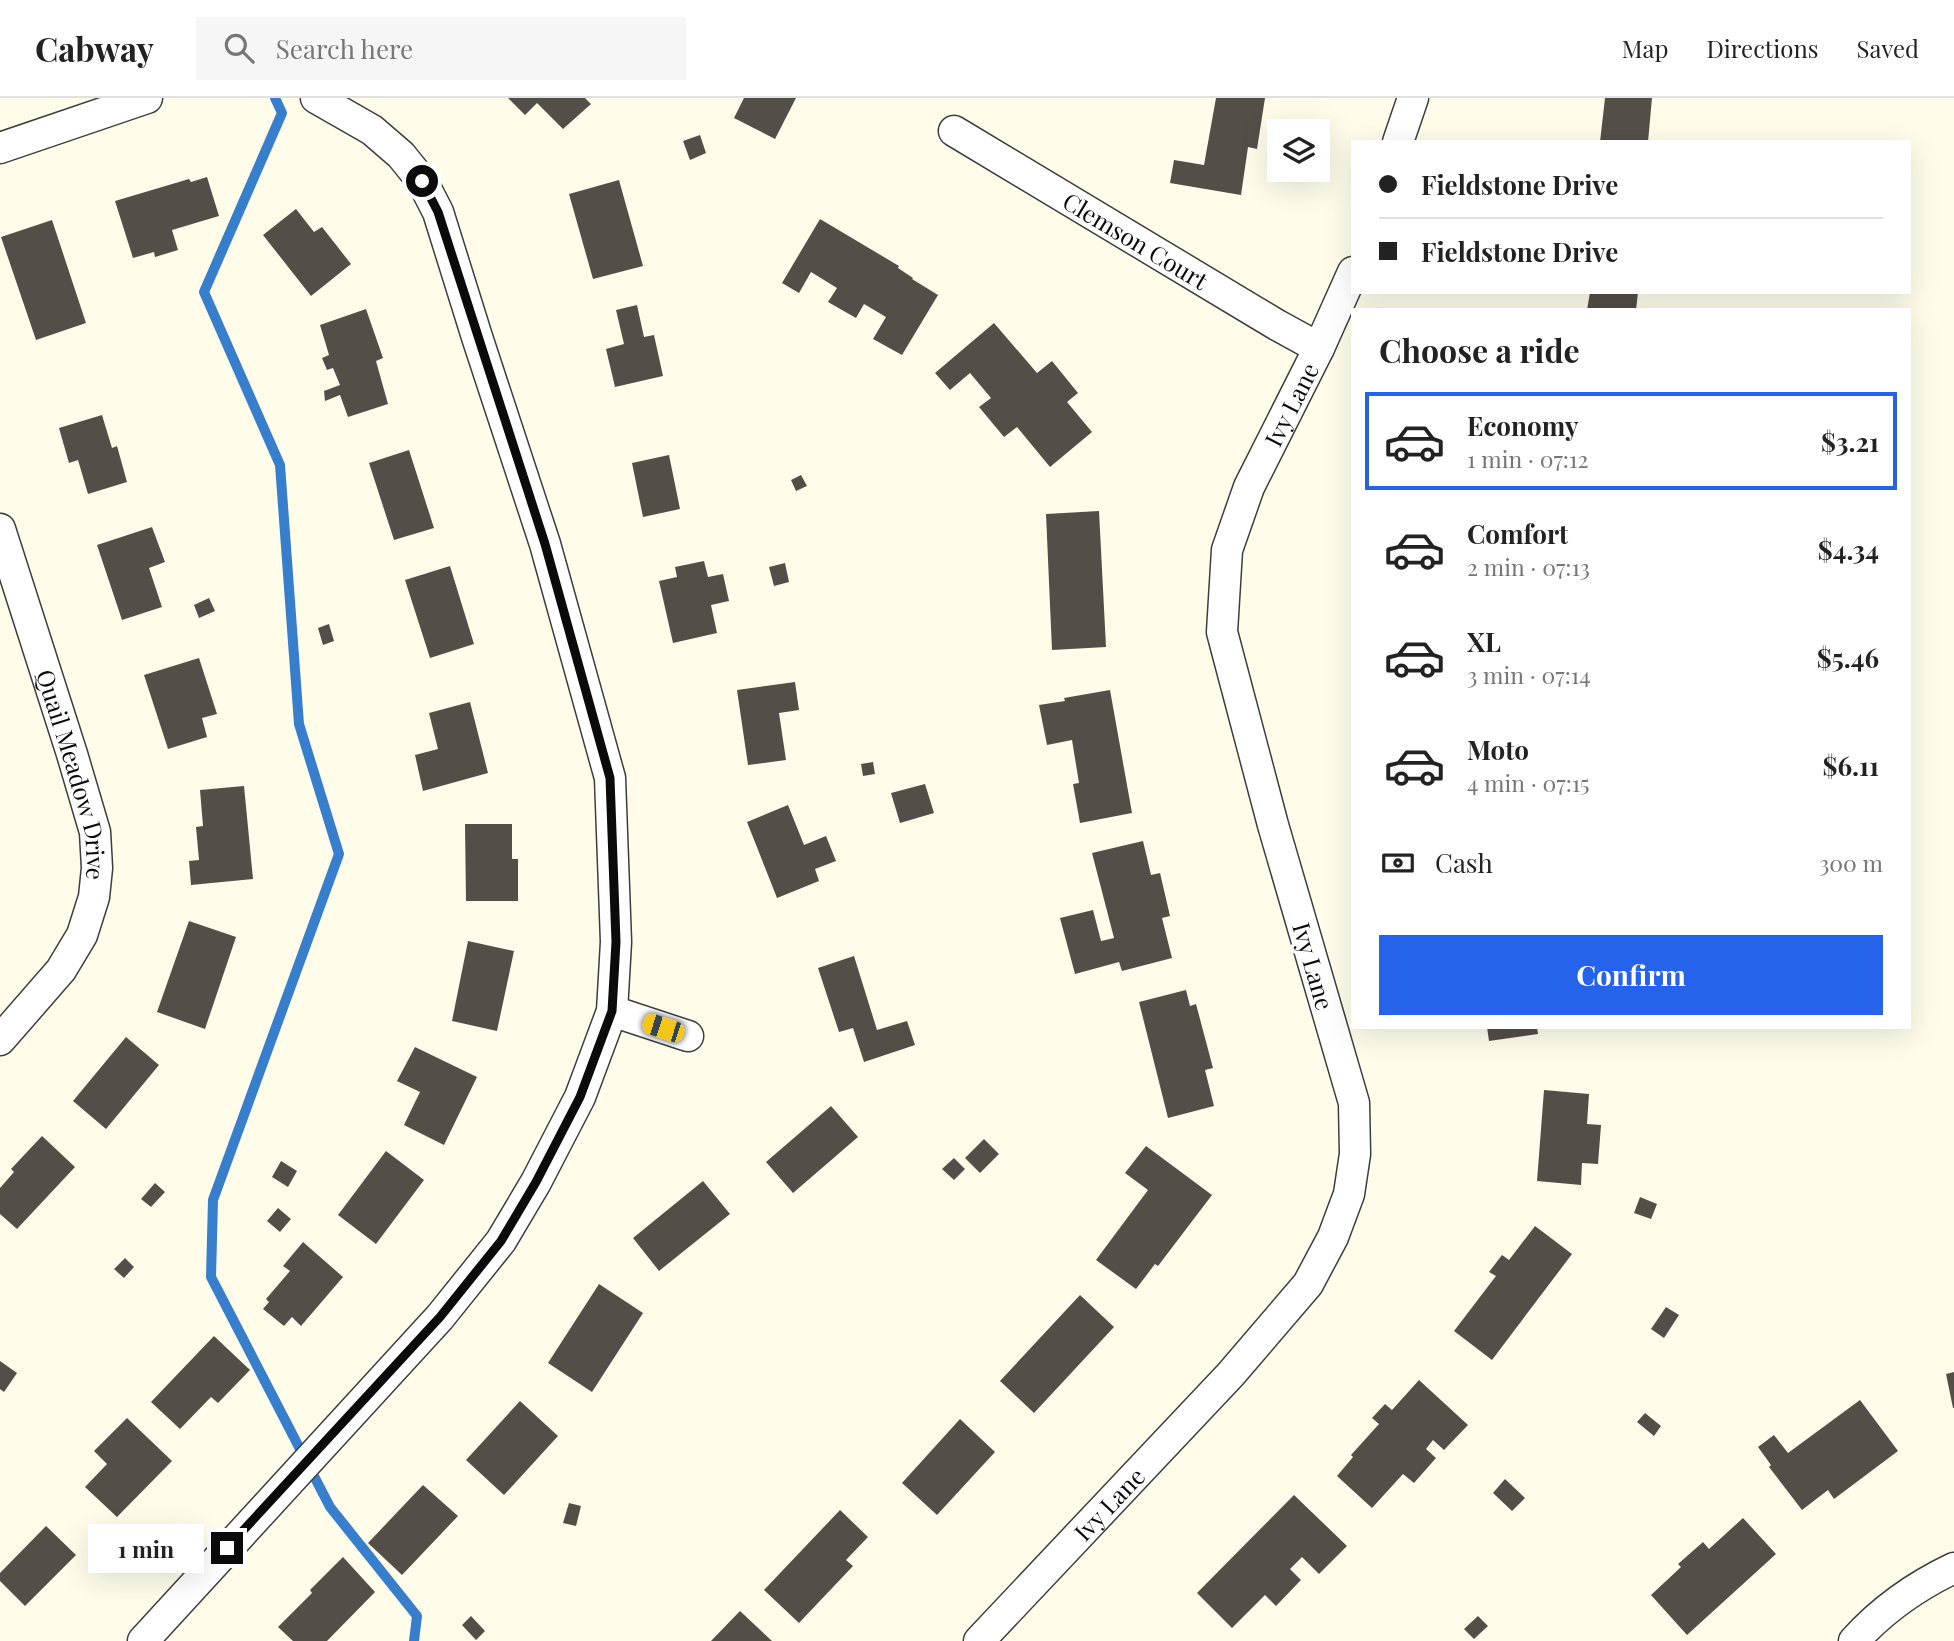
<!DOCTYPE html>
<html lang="en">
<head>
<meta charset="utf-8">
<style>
  body { margin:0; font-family:"Playfair Display",serif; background:#f6f6f6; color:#222; height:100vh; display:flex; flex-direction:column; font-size:26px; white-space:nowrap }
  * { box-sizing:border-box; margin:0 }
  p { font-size:23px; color:#767676 }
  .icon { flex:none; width:38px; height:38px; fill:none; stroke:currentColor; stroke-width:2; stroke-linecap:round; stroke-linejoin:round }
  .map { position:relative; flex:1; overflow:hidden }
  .panel { position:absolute; left:1351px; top:210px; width:560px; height:721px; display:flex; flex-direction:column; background:#fff; border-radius:0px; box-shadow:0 7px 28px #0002 }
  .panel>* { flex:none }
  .hud { position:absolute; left:1351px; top:42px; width:560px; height:154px; border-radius:0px; box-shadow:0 7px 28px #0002; display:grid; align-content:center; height:154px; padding:0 28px; background:#fff }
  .controls { position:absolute; left:1267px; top:21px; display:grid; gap:14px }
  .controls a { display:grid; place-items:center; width:63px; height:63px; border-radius:0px; background:#fff; box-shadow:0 7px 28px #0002; font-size:35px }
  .end { position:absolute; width:32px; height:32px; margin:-16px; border:9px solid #0b0b0b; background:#fff; box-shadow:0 0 0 4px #fff }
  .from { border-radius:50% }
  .bubble { position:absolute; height:49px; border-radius:0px; background:#fff; box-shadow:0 7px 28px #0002; font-size:23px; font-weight:700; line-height:49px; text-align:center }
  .car { position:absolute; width:21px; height:42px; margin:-21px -10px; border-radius:9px; box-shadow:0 0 5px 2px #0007; background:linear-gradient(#f5c518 24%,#345 0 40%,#f5c518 0 76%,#345 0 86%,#f5c518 0) }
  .hud b { display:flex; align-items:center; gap:24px; height:66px; font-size:26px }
  .hud b+b { border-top:2px solid #e0e0e0 }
  .hud i { width:18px; height:18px; background:#222 }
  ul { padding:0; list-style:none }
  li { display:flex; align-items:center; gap:21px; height:98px; margin:0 14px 10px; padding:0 14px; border:4px solid transparent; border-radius:0px }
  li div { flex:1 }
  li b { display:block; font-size:26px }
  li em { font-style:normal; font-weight:700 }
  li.on { border-color:#2563eb }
  li>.icon { width:63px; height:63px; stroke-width:1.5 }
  h2 { padding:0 28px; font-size:32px; line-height:84px }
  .pay { display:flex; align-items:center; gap:18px; height:77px; padding:0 28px; font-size:26px }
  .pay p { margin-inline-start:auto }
  .action { display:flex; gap:14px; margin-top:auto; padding:14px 28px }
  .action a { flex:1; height:80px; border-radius:0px; background:#2563eb; color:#fff; font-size:28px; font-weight:700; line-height:80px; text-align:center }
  header { display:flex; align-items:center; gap:42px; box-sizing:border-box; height:98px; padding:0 35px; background:#fff; border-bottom:2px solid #e0e0e0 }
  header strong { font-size:33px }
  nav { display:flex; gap:38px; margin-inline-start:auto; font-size:24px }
  .search { width:490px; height:63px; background:#f6f6f6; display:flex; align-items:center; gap:18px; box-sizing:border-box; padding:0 24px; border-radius:0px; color:#767676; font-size:26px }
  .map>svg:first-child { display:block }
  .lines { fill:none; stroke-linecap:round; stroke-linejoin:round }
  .stream { stroke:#377fcc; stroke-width:10 }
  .building { fill:#544e48 }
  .street-casing { stroke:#3e3e3e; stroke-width:33 }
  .street { stroke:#fff; stroke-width:30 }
  .route { stroke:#0b0b0b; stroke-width:9 }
  .labels { text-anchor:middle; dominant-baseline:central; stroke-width:7; stroke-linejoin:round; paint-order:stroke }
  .street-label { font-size:24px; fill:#0b0b0b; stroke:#fff }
</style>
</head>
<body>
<header>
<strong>Cabway</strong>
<div class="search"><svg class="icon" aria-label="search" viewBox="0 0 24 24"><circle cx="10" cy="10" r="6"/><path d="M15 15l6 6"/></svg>Search here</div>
<nav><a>Map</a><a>Directions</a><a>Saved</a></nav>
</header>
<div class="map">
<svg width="1954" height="1543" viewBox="0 0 1954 1543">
  <rect width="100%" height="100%" fill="#fffdea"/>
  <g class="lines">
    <path class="stream" d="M 275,0 L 282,15 L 204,194 L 280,367 L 299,626 L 339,756 L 213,1102 L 211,1179 L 330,1409 L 417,1518 L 414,1543"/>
  </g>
  <path class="building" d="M 508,0 L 585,0 L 591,6 L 563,31 L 537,5 L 525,17 Z
    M 744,0 L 796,0 L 775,41 L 734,20 Z
    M 1216,0 L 1265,0 L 1257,51 L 1248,49 L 1241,97 L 1170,85 L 1174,62 L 1204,67 Z
    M 1605,0 L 1652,0 L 1648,44 L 1600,44 Z
    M 700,37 L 706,55 L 690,62 L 683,43 Z
    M 207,79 L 219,118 L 172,132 L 178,152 L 155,159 L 154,154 L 133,160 L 115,103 L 189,81 L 191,84 Z
    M 619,82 L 643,168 L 593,181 L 569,96 Z
    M 296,111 L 314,134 L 322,129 L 351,166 L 311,198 L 263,137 Z
    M 820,121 L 899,168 L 898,170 L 913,180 L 912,181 L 938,197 L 902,257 L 873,241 L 886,219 L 864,206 L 856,220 L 828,204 L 837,190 L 811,174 L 799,195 L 782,185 Z
    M 52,122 L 86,225 L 36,242 L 1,139 Z
    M 1590,194 L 1638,194 L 1636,212 L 1587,212 Z
    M 637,207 L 644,239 L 654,237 L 663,278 L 615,289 L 606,251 L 624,246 L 616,212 Z
    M 366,211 L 383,260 L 376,263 L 388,306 L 348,319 L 340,297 L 325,303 L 324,293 L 340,287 L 333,270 L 327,272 L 322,260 L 329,257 L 320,227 Z
    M 994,225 L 1037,275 L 1052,263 L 1078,295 L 1067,304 L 1092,334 L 1050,369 L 1017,329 L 1004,339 L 979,309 L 991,300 L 970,275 L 950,292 L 935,275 Z
    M 102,317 L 112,350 L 117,348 L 127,384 L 88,396 L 78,362 L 69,365 L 59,330 Z
    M 409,352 L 434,430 L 394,442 L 369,365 Z
    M 669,357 L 680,411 L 643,419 L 632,365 Z
    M 801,377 L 807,388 L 796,393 L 791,382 Z
    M 1099,413 L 1106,549 L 1052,552 L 1046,416 Z
    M 152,429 L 165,464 L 149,470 L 162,509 L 122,522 L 97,447 Z
    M 704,463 L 708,479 L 723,476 L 729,503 L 711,507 L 717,535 L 673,545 L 659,483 L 677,479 L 675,469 Z
    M 785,465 L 789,484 L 774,488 L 769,469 Z
    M 450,468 L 474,546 L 430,560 L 405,482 Z
    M 209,500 L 215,513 L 199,520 L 194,507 Z
    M 329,526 L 334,543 L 323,547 L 318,530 Z
    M 199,560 L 217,616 L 202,620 L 207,639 L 168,651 L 144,577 Z
    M 795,584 L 799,612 L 779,615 L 786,662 L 748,667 L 737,592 Z
    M 1110,592 L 1132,715 L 1080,725 L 1073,686 L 1079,685 L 1072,642 L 1047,647 L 1039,607 L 1065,603 L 1064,600 Z
    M 470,604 L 488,675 L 423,693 L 415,657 L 438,651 L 429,615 Z
    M 873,664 L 875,676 L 863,678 L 861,666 Z
    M 925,686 L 934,715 L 900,725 L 891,695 Z
    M 244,688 L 253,781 L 191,787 L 189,763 L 199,762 L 196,729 L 203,728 L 200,692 Z
    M 788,707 L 804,747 L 826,738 L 836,763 L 815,771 L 819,783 L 777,800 L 747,724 Z
    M 465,726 L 512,726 L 512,761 L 518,761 L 518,803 L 466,803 Z
    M 1143,743 L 1151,777 L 1160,775 L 1170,818 L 1162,820 L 1172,860 L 1122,873 L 1119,864 L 1075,876 L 1060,820 L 1093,812 L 1101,843 L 1114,840 L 1092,755 Z
    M 189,823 L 236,839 L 205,931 L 157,914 Z
    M 468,843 L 514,853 L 497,933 L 452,923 Z
    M 854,858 L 877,932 L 907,923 L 915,947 L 864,964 L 853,930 L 839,934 L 818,870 Z
    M 1186,892 L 1190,908 L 1196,906 L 1213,970 L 1205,972 L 1214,1008 L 1168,1020 L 1139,904 Z
    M 1487,929 L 1537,929 L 1538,936 L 1489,943 Z
    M 126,939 L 159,967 L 106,1031 L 73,1003 Z
    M 415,949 L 477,979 L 444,1047 L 404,1027 L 420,994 L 397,983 Z
    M 1544,992 L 1589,996 L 1587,1026 L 1601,1027 L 1598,1066 L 1582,1065 L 1581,1087 L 1537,1083 Z
    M 831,1008 L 858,1039 L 793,1095 L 766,1064 Z
    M 42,1038 L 75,1069 L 17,1131 L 0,1116 L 0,1090 L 14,1074 L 11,1071 Z
    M 984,1041 L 999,1056 L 980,1075 L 965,1060 Z
    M 1146,1048 L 1212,1097 L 1158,1168 L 1155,1166 L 1136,1191 L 1096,1162 L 1148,1092 L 1125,1075 Z
    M 386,1053 L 424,1082 L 376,1146 L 338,1117 Z
    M 954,1060 L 965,1071 L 954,1082 L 942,1071 Z
    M 281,1063 L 297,1073 L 288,1089 L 272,1079 Z
    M 703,1083 L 730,1116 L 659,1173 L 633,1140 Z
    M 155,1085 L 165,1094 L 151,1109 L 141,1101 Z
    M 1640,1099 L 1657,1106 L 1651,1121 L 1634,1115 Z
    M 278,1110 L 291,1121 L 280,1134 L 267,1123 Z
    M 1535,1128 L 1572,1156 L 1492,1262 L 1454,1233 L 1496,1178 L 1489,1174 L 1502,1157 L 1509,1162 Z
    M 303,1144 L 343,1179 L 301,1228 L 292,1219 L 284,1228 L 263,1211 L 269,1204 L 266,1201 L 290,1173 L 283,1168 Z
    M 125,1160 L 134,1169 L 124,1180 L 114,1171 Z
    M 599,1186 L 643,1215 L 592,1294 L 548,1265 Z
    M 1080,1197 L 1114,1229 L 1034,1315 L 1000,1283 Z
    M 1666,1209 L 1679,1217 L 1664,1240 L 1651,1231 Z
    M 214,1238 L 250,1272 L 218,1305 L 211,1299 L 180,1331 L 151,1304 Z
    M 0,1263 L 17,1275 L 4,1294 L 0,1291 Z
    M 1954,1274 L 1954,1310 L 1953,1310 L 1946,1276 Z
    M 1419,1282 L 1468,1327 L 1444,1352 L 1433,1342 L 1426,1351 L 1436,1360 L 1414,1385 L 1403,1376 L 1372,1410 L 1337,1378 L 1353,1359 L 1351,1357 L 1379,1326 L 1372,1320 L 1385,1306 L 1392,1312 Z
    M 1860,1302 L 1898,1353 L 1834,1401 L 1828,1392 L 1802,1412 L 1769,1369 L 1771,1367 L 1758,1349 L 1774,1337 L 1788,1355 Z
    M 520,1303 L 558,1338 L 504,1397 L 466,1362 Z
    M 1645,1315 L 1661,1328 L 1654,1338 L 1637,1324 Z
    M 127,1320 L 172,1363 L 117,1419 L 85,1389 L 107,1366 L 94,1353 Z
    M 960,1321 L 995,1354 L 937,1417 L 902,1385 Z
    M 1505,1381 L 1525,1400 L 1512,1413 L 1493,1395 Z
    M 423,1387 L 458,1418 L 402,1477 L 368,1445 Z
    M 1294,1397 L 1347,1448 L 1319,1476 L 1302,1459 L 1290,1471 L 1301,1482 L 1276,1508 L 1265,1497 L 1232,1530 L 1197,1495 Z
    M 569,1405 L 581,1408 L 576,1428 L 563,1425 Z
    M 840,1412 L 868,1439 L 846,1462 L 853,1468 L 799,1525 L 764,1492 Z
    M 1743,1420 L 1776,1456 L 1687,1537 L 1651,1497 L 1681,1469 L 1678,1466 L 1703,1444 L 1709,1451 Z
    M 46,1428 L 76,1457 L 25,1508 L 0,1483 L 0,1475 Z
    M 343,1459 L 375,1494 L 327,1543 L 293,1543 L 278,1529 L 312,1495 L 310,1492 Z
    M 740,1513 L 772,1543 L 711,1543 Z
    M 471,1518 L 485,1533 L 476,1542 L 462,1527 Z
    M 1478,1518 L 1488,1528 L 1474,1541 L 1464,1531 Z"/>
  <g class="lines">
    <g class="street-casing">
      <g id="street">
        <path id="s1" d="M 954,33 L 1277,227 L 1319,250"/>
        <path d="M 1398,44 L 1413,0"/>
        <path d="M 0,50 L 147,0"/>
        <path id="s2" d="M 0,431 L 72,656 L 95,734 L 97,770 L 94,799 L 82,837 L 61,872 L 0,942"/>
        <path d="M 612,913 L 688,938"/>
        <path d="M 143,1543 L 440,1219 L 501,1143 L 536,1084 L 580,999 L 612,913 L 616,844 L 610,680 L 545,446 L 477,239 L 438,114 L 422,83 L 401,57 L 372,32 L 316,0"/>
        <path id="s3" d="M 979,1543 L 1231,1276 L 1308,1186 L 1333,1139 L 1349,1096 L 1355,1056 L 1354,1005 L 1273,727 L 1222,534 L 1227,452 L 1249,389 L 1319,250 L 1353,174"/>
        <path d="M 1854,1543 C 1882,1512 1916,1488 1954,1470"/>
      </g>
    </g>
    <use href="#street" class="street"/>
  </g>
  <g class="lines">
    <path class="route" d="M 227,1450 L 440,1219 L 501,1143 L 536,1084 L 580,999 L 612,913 L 616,844 L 610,680 L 545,446 L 438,114 L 422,83"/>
  </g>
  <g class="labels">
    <g class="street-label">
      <text stroke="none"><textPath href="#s1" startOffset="212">Clemson Court</textPath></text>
      <text stroke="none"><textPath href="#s3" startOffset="1407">Ivy Lane</textPath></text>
      <text stroke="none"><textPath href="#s2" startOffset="257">Quail Meadow Drive</textPath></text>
      <text transform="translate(1314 868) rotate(74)">Ivy Lane</text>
      <text stroke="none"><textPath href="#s3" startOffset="189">Ivy Lane</textPath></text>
    </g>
  </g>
</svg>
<div class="controls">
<a><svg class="icon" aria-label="layers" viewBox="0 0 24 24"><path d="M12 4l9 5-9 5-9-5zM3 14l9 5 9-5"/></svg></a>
</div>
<i class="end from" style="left:422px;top:83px"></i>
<i class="end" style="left:227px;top:1450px"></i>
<div class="bubble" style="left:88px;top:1426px;width:116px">1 min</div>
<i class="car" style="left:663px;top:930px;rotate:288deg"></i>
<div class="hud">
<b><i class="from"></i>Fieldstone Drive</b>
<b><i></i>Fieldstone Drive</b>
</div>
<section class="panel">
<h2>Choose a ride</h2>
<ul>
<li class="on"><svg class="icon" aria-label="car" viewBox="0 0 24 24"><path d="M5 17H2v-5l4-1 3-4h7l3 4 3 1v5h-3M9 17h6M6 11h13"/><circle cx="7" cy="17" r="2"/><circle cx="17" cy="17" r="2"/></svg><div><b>Economy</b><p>1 min · 07:12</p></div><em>$3.21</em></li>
<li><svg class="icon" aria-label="car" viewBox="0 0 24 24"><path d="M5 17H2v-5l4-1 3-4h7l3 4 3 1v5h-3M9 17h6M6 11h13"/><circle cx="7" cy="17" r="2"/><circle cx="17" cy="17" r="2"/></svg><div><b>Comfort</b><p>2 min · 07:13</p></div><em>$4.34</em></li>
<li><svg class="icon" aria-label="car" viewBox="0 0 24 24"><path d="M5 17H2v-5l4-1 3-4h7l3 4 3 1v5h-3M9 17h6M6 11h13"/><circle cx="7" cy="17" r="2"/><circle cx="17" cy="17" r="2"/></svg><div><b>XL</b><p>3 min · 07:14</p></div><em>$5.46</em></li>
<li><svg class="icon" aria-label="car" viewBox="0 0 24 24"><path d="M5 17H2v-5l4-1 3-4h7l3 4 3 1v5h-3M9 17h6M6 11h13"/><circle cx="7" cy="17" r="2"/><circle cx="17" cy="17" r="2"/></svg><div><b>Moto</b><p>4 min · 07:15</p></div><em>$6.11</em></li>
</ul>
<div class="pay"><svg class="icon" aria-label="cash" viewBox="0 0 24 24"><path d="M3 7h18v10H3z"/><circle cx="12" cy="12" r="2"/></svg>Cash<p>300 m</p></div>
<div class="action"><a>Confirm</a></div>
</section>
</div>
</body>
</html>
